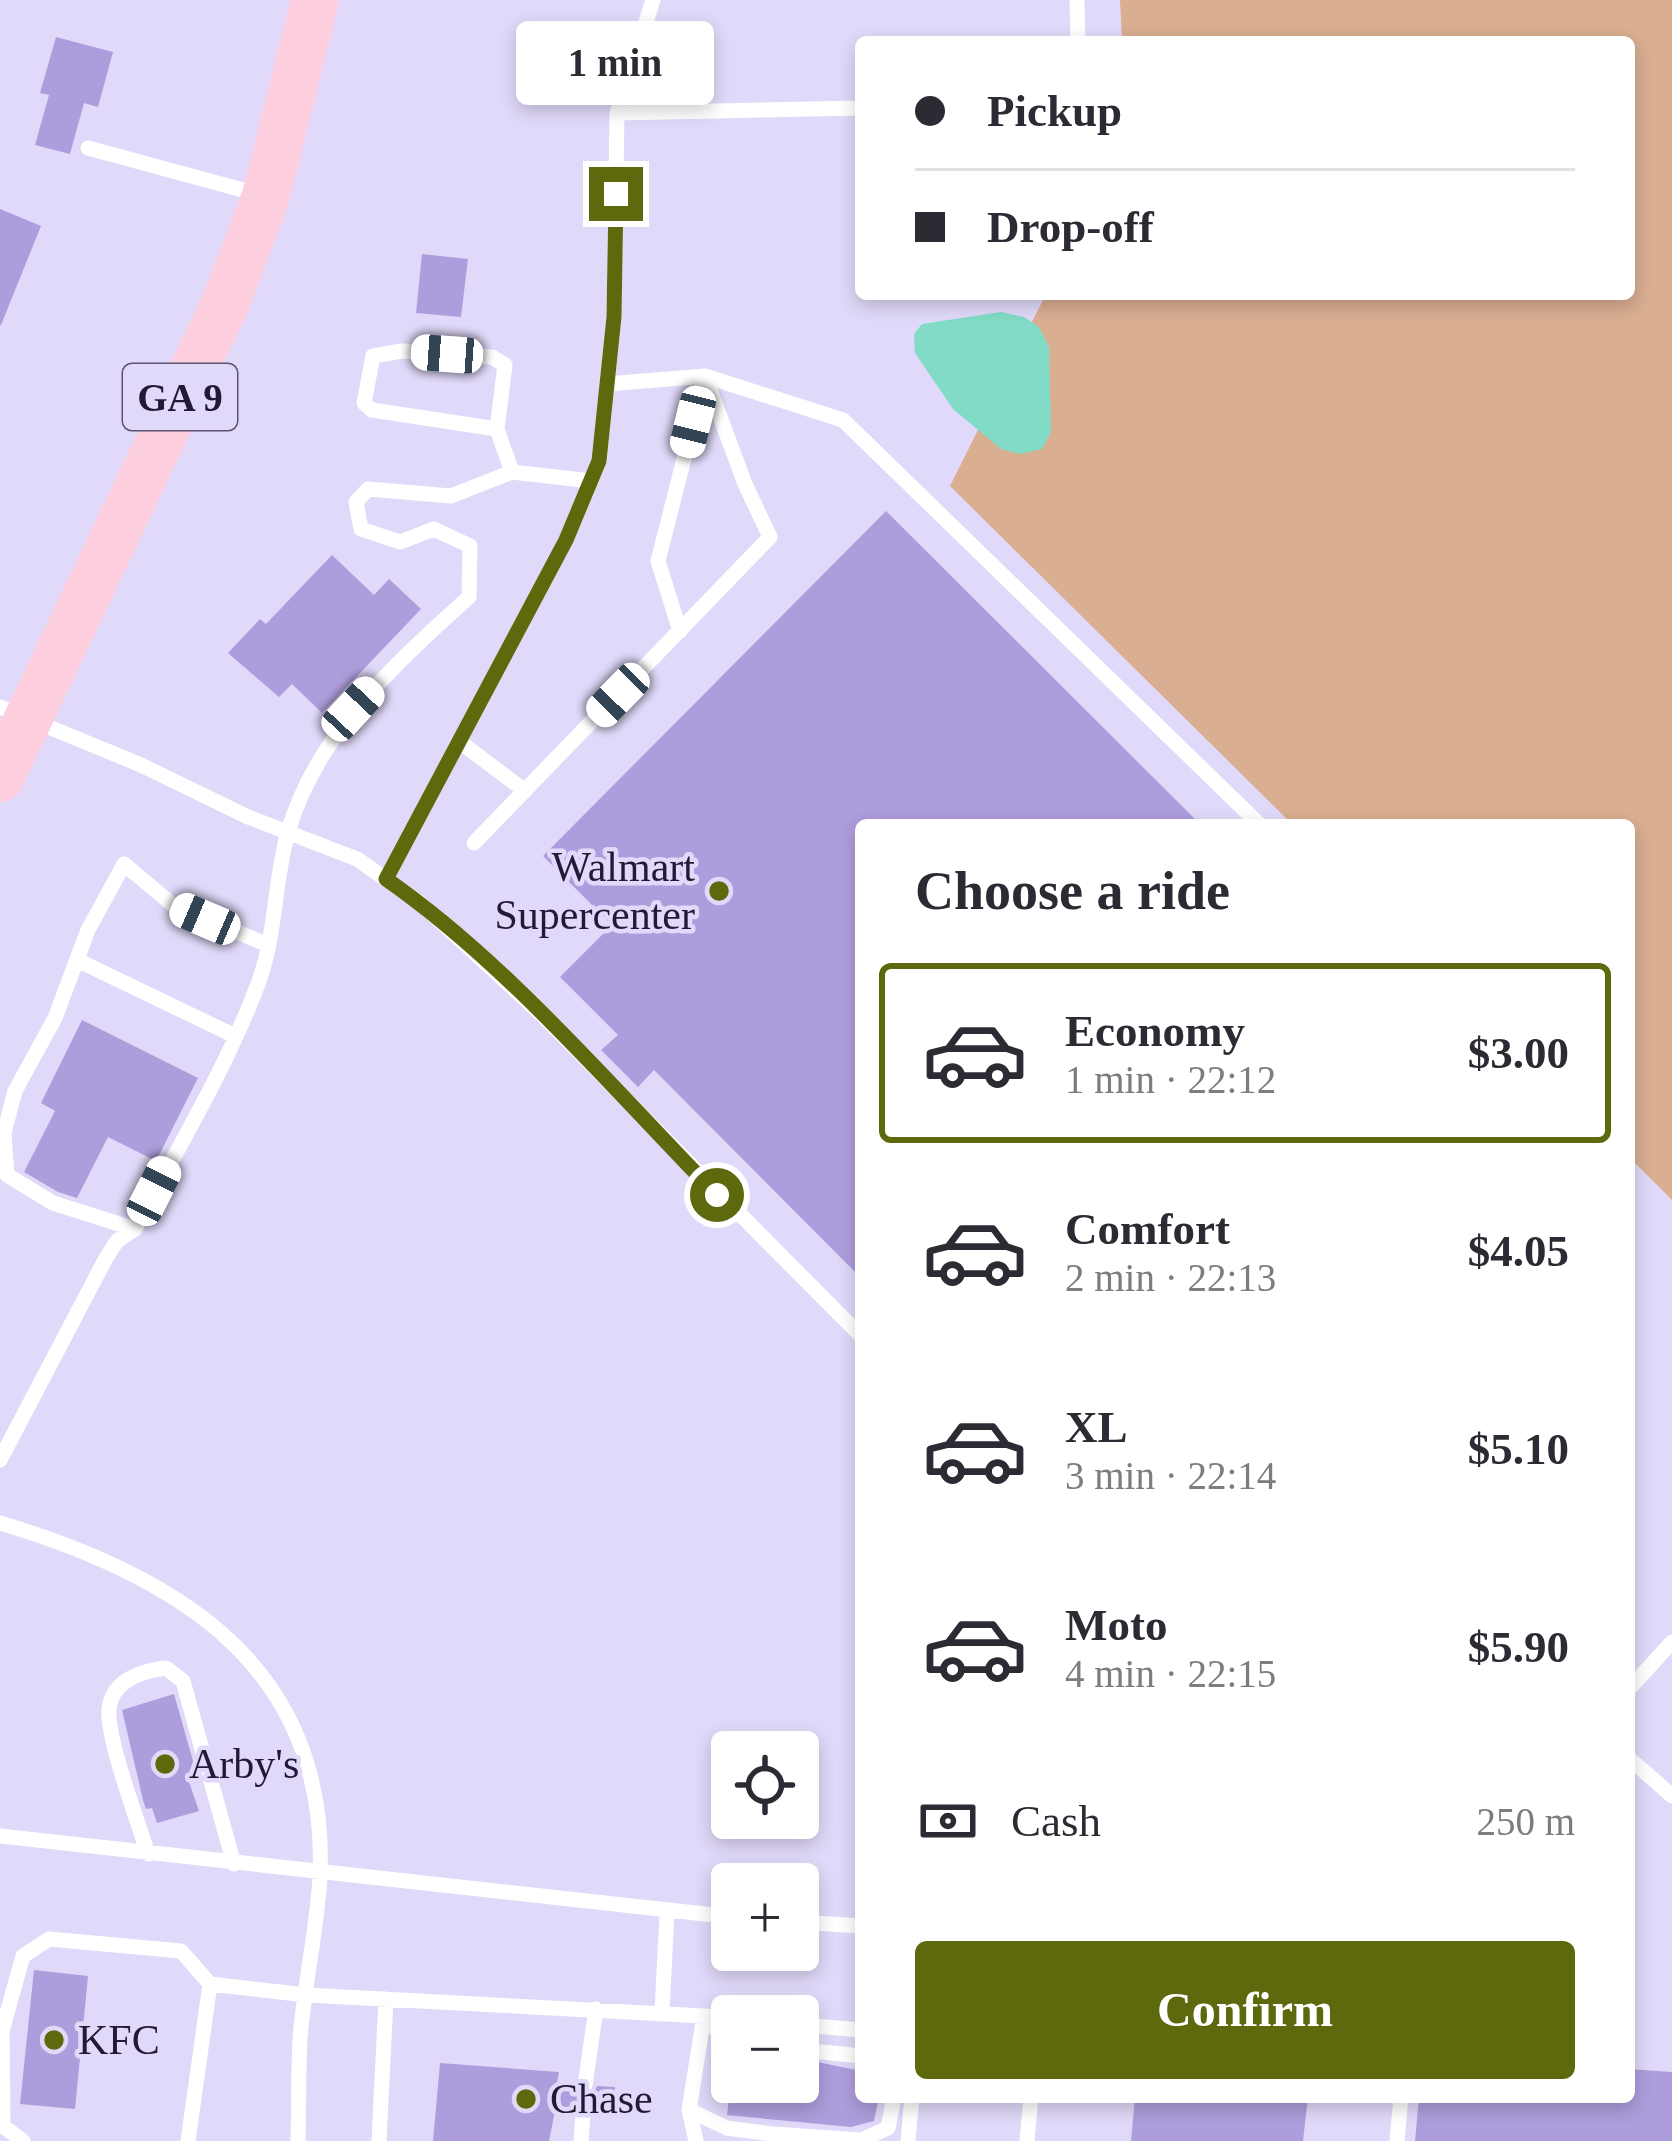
<!DOCTYPE html>
<html lang="en">
<head>
<meta charset="utf-8">
<style>
  body { margin:0; font-family:Georgia,serif; background:#f7f7f7; color:#2b2b33; height:100vh; display:flex; flex-direction:column; font-size:45px; white-space:nowrap }
  * { box-sizing:border-box; margin:0 }
  p { font-size:39px; color:#7c7c81 }
  .icon { flex:none; width:66px; height:66px; fill:none; stroke:currentColor; stroke-width:2; stroke-linecap:round; stroke-linejoin:round }
  .map { position:relative; flex:1; overflow:hidden }
  .panel { position:absolute; left:855px; top:819px; width:780px; height:1284px; display:flex; flex-direction:column; background:#fff; border-radius:12px; box-shadow:0 6px 18px #0003 }
  .panel>* { flex:none }
  .hud { position:absolute; left:855px; top:36px; width:780px; height:264px; border-radius:12px; box-shadow:0 6px 18px #0003; display:grid; align-content:center; height:264px; padding:0 60px; background:#fff }
  .fabs { position:absolute; left:711px; top:1731px; display:grid; gap:24px }
  .fabs a { display:grid; place-items:center; width:108px; height:108px; border-radius:12px; background:#fff; box-shadow:0 6px 18px #0003; font-size:60px }
  .end { position:absolute; width:54px; height:54px; margin:-27px; border:15px solid #5e690d; background:#fff; box-shadow:0 0 0 6px #fff }
  .from { border-radius:50% }
  .bubble { position:absolute; height:84px; border-radius:12px; background:#fff; box-shadow:0 6px 18px #0003; font-size:39px; font-weight:600; line-height:84px; text-align:center }
  .car { position:absolute; width:36px; height:72px; margin:-36px -18px; border-radius:15px; box-shadow:0 0 9px 3px #0007; background:linear-gradient(#fff 24%,#345 0 40%,#fff 0 76%,#345 0 86%,#fff 0) }
  .hud b { display:flex; align-items:center; gap:42px; height:114px; font-size:45px }
  .hud b+b { border-top:3px solid #e1e1e2 }
  .hud i { width:30px; height:30px; background:#2b2b33 }
  ul { padding:0; list-style:none }
  li { display:flex; align-items:center; gap:36px; height:180px; margin:0 24px 18px; padding:0 36px; border:6px solid transparent; border-radius:12px }
  li div { flex:1 }
  li b { display:block; font-size:45px }
  li em { font-style:normal; font-weight:600 }
  li.on { border-color:#5e690d }
  li>.icon { width:108px; height:108px; stroke-width:1.5 }
  h2 { padding:0 60px; font-size:54px; line-height:144px }
  .pay { display:flex; align-items:center; gap:30px; height:132px; padding:0 60px; font-size:45px }
  .pay p { margin-inline-start:auto }
  .cta { display:flex; gap:24px; margin-top:auto; padding:24px 60px }
  .cta a { flex:1; height:138px; border-radius:12px; background:#5e690d; color:#fff; font-size:48px; font-weight:600; line-height:138px; text-align:center }
  .map>svg:first-child { display:block }
  .green { fill:#d9ae91 }
  .water { fill:#82dbc6 }
  .building { fill:#ae9ddc }
  .lines { fill:none; stroke-linecap:round; stroke-linejoin:round }
  .lane { stroke:#fff; stroke-width:15 }
  .primary { stroke:#fccede; stroke-width:48 }
  .route { stroke:#5e690d; stroke-width:15 }
  .poi-dot { fill:#5e690d; stroke:#e1d9f9; stroke-width:4.5 }
  .labels { text-anchor:middle; dominant-baseline:central; stroke-width:9; stroke-linejoin:round; paint-order:stroke }
  .shield { fill:#e1d9f9; stroke:#5c5371; stroke-width:3 }
  .shield-label { font-size:39px; font-weight:bold; fill:#231937 }
  .poi-label { font-size:42px; fill:#231937; stroke:#e1d9f9; text-anchor:start }
</style>
</head>
<body>
<div class="map">
<svg width="1672" height="2141" viewBox="0 0 1672 2141">
  <rect width="100%" height="100%" fill="#e1d9f9"/>
  <path class="green" d="M 1120,0 L 1672,0 L 1672,1200 L 1629,1157 L 1629,825 L 1293,825 L 950,486 L 1046,294 L 1629,294 L 1629,42 L 1122,42 Z"/>
  <path class="water" d="M 1001,312 L 1024,317 L 1039,327 L 1049,347 L 1051,432 L 1042,449 L 1020,454 L 1001,449 L 953,409 L 915,353 L 914,334 L 922,324 Z"/>
  <path class="building" d="M 56,37 L 113,52 L 98,107 L 84,103 L 70,154 L 35,145 L 49,95 L 40,93 Z
    M 0,209 L 41,226 L 1,325 L 0,325 Z
    M 422,254 L 468,259 L 461,317 L 416,313 Z
    M 886,511 L 1201,825 L 861,825 L 861,1278 L 654,1070 L 638,1087 L 601,1050 L 618,1035 L 560,977 L 612,925 L 543,856 Z
    M 332,555 L 374,595 L 389,579 L 421,609 L 322,713 L 292,684 L 279,697 L 228,653 L 260,619 L 266,624 Z
    M 82,1020 L 198,1078 L 156,1161 L 108,1137 L 77,1198 L 58,1192 L 24,1172 L 55,1111 L 41,1103 Z
    M 174,1694 L 197,1775 L 188,1779 L 199,1811 L 157,1823 L 152,1808 L 146,1809 L 143,1800 L 122,1710 Z
    M 34,1970 L 88,1976 L 75,2109 L 20,2104 Z
    M 798,2058 L 861,2071 L 861,2097 L 879,2097 L 874,2121 L 851,2127 L 727,2115 L 731,2082 L 798,2082 Z
    M 440,2063 L 559,2072 L 557,2083 L 573,2084 L 577,2094 L 584,2097 L 594,2093 L 597,2086 L 615,2087 L 614,2117 L 595,2115 L 591,2105 L 583,2102 L 571,2113 L 555,2111 L 549,2141 L 433,2141 Z
    M 1629,2069 L 1672,2072 L 1672,2141 L 1415,2141 L 1419,2097 L 1629,2097 Z
    M 1135,2097 L 1308,2097 L 1303,2141 L 1131,2141 Z"/>
  <g class="lines">
    <path class="lane" d="M 1077,0 L 1078,42
      M 617,113 L 861,108
      M 88,148 L 258,194
      M 497,429 L 372,410 L 364,403 L 373,356 L 401,351 L 492,357 L 505,365 L 497,429 L 512,472
      M 680,631 L 658,561 L 705,376 L 843,420 L 1260,825
      M 0,707 L 141,765 L 248,817 L 357,859 L 420,903 L 542,1015 L 861,1336
      M 460,742 L 525,791
      M 474,843 L 770,537 L 745,484 L 705,376 L 607,384
      M 386,879 L 566,540 L 599,462 L 614,317 L 617,113 L 653,0
      M 268,945 L 173,905 L 124,864 L 88,930 L 55,1018 L 15,1091 L 4,1133 L 7,1175 L 53,1203 L 135,1229 C 177,1149 226,1069 258,984 C 276,936 274,882 288,832 C 316,734 396,663 469,597 L 470,546 L 434,529 L 400,542 L 361,529 L 356,502 L 368,489 L 451,496 L 512,472 L 591,481
      M 77,960 L 235,1036
      M 0,1460 L 106,1258 L 117,1241 L 135,1229
      M 0,1523 C 178,1576 329,1667 320,1876 C 317,1931 304,1985 300,2040 C 298,2074 299,2107 298,2141
      M 1629,1689 L 1672,1642
      M 1629,1758 L 1672,1796
      M 0,1836 L 732,1917
      M 148,1854 C 138,1821 106,1738 109,1708 C 113,1680 142,1671 166,1668 L 183,1681 L 234,1864
      M 798,1922 L 861,1926
      M 210,1984 L 306,1995 L 704,2016 L 725,2040 L 732,2042
      M 662,2012 L 667,1913
      M 814,2026 L 861,2030
      M 812,2051 L 861,2056
      M 585,2085 L 596,2009
      M 689,2110 L 727,2128 L 772,2134 L 861,2140 L 888,2128 L 894,2097
      M 23,2141 L 3,2126 L 2,2031 L 23,1956 L 49,1939 L 181,1951 L 210,1984 L 188,2141
      M 379,2141 L 386,1999
      M 581,2141 L 583,2114
      M 696,2141 L 689,2110 L 704,2016 L 732,2018
      M 908,2141 L 912,2097
      M 1027,2141 L 1031,2097
      M 1397,2141 L 1401,2097"/>
    <path class="primary" d="M 0,778 L 226,302 L 266,196 L 315,0"/>
  </g>
  <g class="lines">
    <path class="route" d="M 616,194 L 614,317 L 599,461 L 566,540 L 386,879 C 507,963 614,1090 717,1195"/>
  </g>
  <g class="poi-dot">
    <circle cx="719" cy="891" r="12"/>
    <circle cx="165" cy="1764" r="12"/>
    <circle cx="54" cy="2040" r="12"/>
    <circle cx="526" cy="2099" r="12"/>
  </g>
  <g class="labels">
    <rect class="shield" x="123" y="364" width="114" height="66" rx="9"/>
    <g class="shield-label">
      <text x="180" y="397">GA 9</text>
    </g>
    <g class="poi-label">
      <text x="695" y="867" text-anchor="end">Walmart<tspan x="695" dy="48">Supercenter</tspan></text>
      <text x="189" y="1764">Arby's</text>
      <text x="78" y="2040">KFC</text>
      <text x="550" y="2099">Chase</text>
    </g>
  </g>
</svg>
<div class="fabs">
<a><svg class="icon" aria-label="locate" viewBox="0 0 24 24"><circle cx="12" cy="12" r="6"/><path d="M12 2v4M12 18v4M2 12h4M18 12h4"/></svg></a>
<a>+</a>
<a>−</a>
</div>
<i class="end from" style="left:717px;top:1195px"></i>
<i class="end" style="left:616px;top:194px"></i>
<div class="bubble" style="left:516px;top:21px;width:198px">1 min</div>
<i class="car" style="left:447px;top:354px;rotate:274deg"></i>
<i class="car" style="left:693px;top:422px;rotate:194deg"></i>
<i class="car" style="left:618px;top:695px;rotate:224deg"></i>
<i class="car" style="left:353px;top:709px;rotate:43deg"></i>
<i class="car" style="left:205px;top:919px;rotate:293deg"></i>
<i class="car" style="left:154px;top:1191px;rotate:27deg"></i>
<div class="hud">
<b><i class="from"></i>Pickup</b>
<b><i></i>Drop-off</b>
</div>
<section class="panel">
<h2>Choose a ride</h2>
<ul>
<li class="on"><svg class="icon" aria-label="car" viewBox="0 0 24 24"><path d="M5 17H2v-5l4-1 3-4h7l3 4 3 1v5h-3M9 17h6M6 11h13"/><circle cx="7" cy="17" r="2"/><circle cx="17" cy="17" r="2"/></svg><div><b>Economy</b><p>1 min · 22:12</p></div><em>$3.00</em></li>
<li><svg class="icon" aria-label="car" viewBox="0 0 24 24"><path d="M5 17H2v-5l4-1 3-4h7l3 4 3 1v5h-3M9 17h6M6 11h13"/><circle cx="7" cy="17" r="2"/><circle cx="17" cy="17" r="2"/></svg><div><b>Comfort</b><p>2 min · 22:13</p></div><em>$4.05</em></li>
<li><svg class="icon" aria-label="car" viewBox="0 0 24 24"><path d="M5 17H2v-5l4-1 3-4h7l3 4 3 1v5h-3M9 17h6M6 11h13"/><circle cx="7" cy="17" r="2"/><circle cx="17" cy="17" r="2"/></svg><div><b>XL</b><p>3 min · 22:14</p></div><em>$5.10</em></li>
<li><svg class="icon" aria-label="car" viewBox="0 0 24 24"><path d="M5 17H2v-5l4-1 3-4h7l3 4 3 1v5h-3M9 17h6M6 11h13"/><circle cx="7" cy="17" r="2"/><circle cx="17" cy="17" r="2"/></svg><div><b>Moto</b><p>4 min · 22:15</p></div><em>$5.90</em></li>
</ul>
<div class="pay"><svg class="icon" aria-label="cash" viewBox="0 0 24 24"><path d="M3 7h18v10H3z"/><circle cx="12" cy="12" r="2"/></svg>Cash<p>250 m</p></div>
<div class="cta"><a>Confirm</a></div>
</section>
</div>
</body>
</html>
